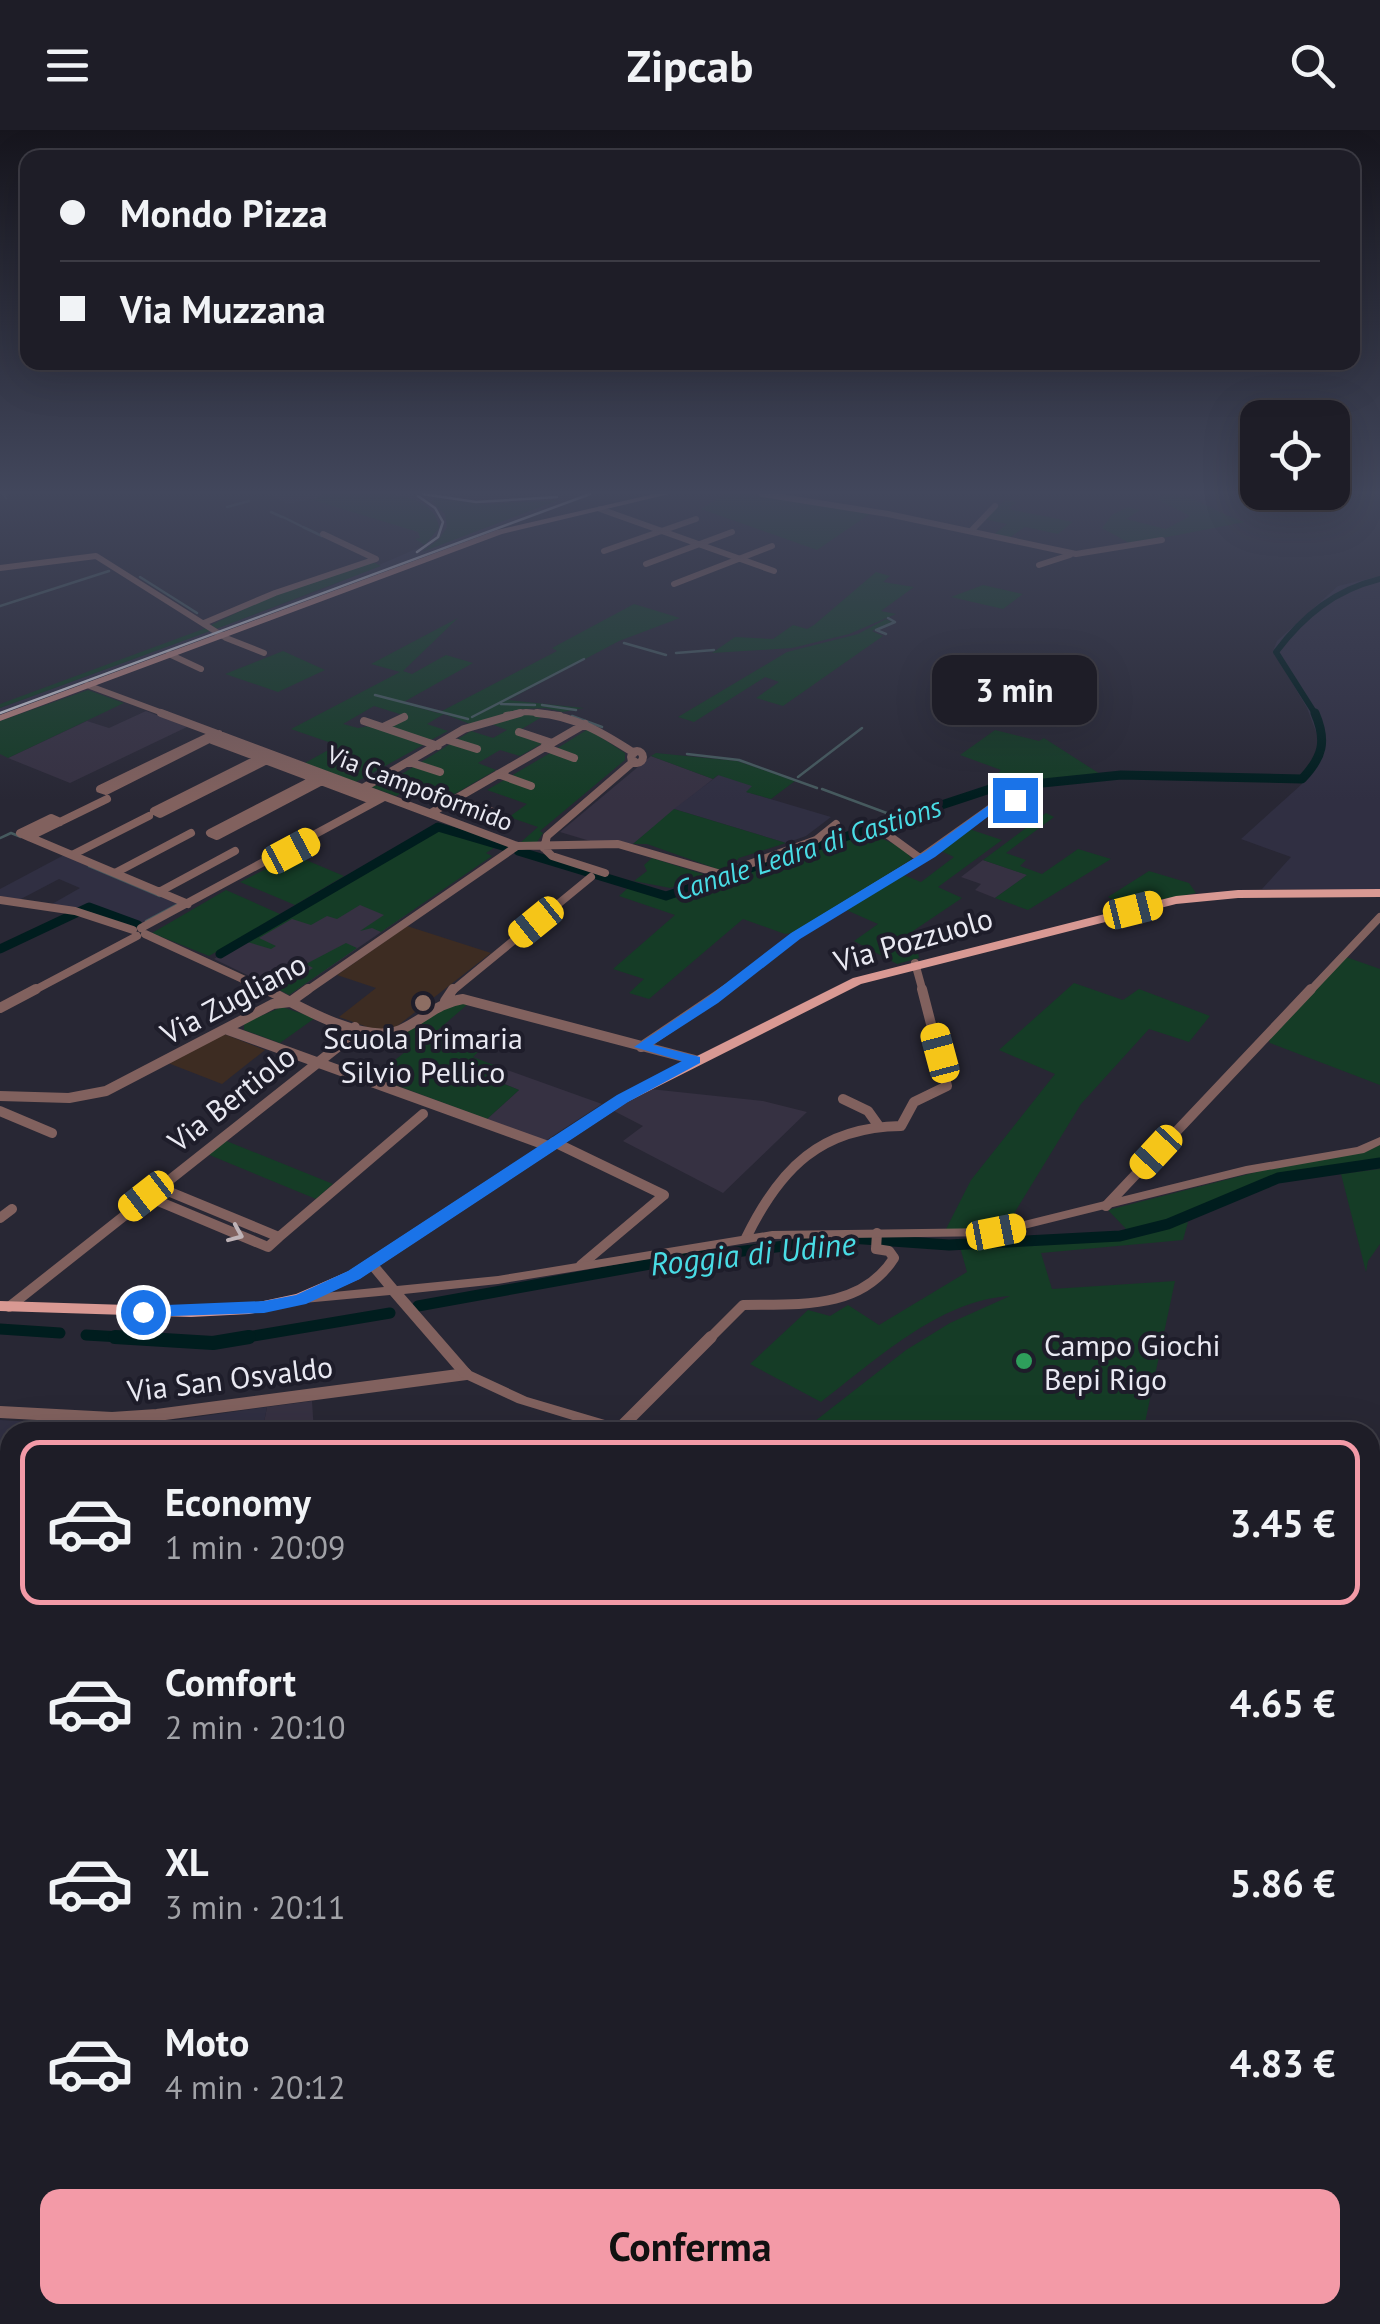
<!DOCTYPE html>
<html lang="it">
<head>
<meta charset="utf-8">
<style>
  body { margin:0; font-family:"PT Sans",sans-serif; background:#2b2a33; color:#f1f3f6; height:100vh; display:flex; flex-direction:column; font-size:38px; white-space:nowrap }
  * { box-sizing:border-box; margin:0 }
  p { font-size:32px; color:#a1a2a7 }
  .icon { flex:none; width:55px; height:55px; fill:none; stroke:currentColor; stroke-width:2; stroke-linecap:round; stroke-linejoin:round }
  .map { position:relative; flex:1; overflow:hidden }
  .details { position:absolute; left:0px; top:1292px; width:1380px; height:902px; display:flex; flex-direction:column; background:#1e1d27; border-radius:30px 30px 0 0; box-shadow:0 10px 40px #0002,0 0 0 2px #3c3b44 }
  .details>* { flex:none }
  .banner { position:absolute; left:20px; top:20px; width:1340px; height:220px; border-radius:20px; box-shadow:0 10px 40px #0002,0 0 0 2px #3c3b44; display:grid; align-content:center; height:220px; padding:0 40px; background:#1e1d27 }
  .buttons { position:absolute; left:1240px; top:270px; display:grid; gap:20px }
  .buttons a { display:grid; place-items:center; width:110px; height:110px; border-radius:20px; background:#1e1d27; box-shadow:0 10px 40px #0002,0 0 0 2px #3c3b44; font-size:50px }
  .end { position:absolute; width:45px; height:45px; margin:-22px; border:12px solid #1a73e8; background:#fff; box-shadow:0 0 0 5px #fff }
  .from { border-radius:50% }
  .bubble { position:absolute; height:70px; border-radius:20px; background:#1e1d27; box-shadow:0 10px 40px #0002,0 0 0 2px #3c3b44; font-size:32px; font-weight:800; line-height:70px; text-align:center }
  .car { position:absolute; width:30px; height:60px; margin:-30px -15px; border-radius:12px; box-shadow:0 0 8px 2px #0007; background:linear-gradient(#f5c518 24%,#345 0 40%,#f5c518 0 76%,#345 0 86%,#f5c518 0) }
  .banner b { display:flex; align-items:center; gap:35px; height:95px; font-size:38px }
  .banner b+b { border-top:2px solid #3c3b44 }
  .banner i { width:25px; height:25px; background:#f1f3f6 }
  ul { padding:18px 0 0; list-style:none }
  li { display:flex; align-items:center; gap:30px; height:165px; margin:0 20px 15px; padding:0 20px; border:5px solid transparent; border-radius:20px }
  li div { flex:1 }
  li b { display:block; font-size:38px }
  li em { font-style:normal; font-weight:800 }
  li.on { border-color:#f39aa7 }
  li>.icon { width:90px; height:90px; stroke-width:1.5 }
  .cta { display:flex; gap:20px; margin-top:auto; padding:20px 40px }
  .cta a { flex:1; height:115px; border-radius:20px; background:#f39aa7; color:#111; font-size:40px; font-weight:800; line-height:115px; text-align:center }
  header { display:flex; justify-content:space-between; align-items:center; height:130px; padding:0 40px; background:#1e1d27; font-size:45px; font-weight:800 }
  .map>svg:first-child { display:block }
  .commercial { fill:#363142 }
  .built { fill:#302f42 }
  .education { fill:#3d2c22 }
  .green { fill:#153c26 }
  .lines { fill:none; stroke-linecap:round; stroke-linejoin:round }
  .stream { stroke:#465a5e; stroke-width:2.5 }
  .canal-far3 { stroke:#001d1e; stroke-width:6 }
  .canal-far2 { stroke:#001d1e; stroke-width:9 }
  .canal-far1 { stroke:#001d1e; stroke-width:11 }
  .canal { stroke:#001d1e; stroke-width:14 }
  .minor-far4 { stroke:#81615e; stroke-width:6 }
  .minor-far3 { stroke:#81615e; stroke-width:8 }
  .minor-far2 { stroke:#81615e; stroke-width:10 }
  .minor-far1 { stroke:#81615e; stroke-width:12 }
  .minor { stroke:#81615e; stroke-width:15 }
  .tertiary { fill:#81615e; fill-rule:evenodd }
  .secondary { fill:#b3817c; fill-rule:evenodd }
  .primary { fill:#d99993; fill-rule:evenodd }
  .trunk { fill:#eaa49d; fill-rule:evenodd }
  .rail { stroke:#c8c8d1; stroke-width:2.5 }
  .oneway { stroke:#bfb3b7 }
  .route { fill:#1a73e8 }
  .education-dot { fill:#8d6e63; stroke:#1e1d2a; stroke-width:4 }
  .leisure-dot { fill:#2e9e5b; stroke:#1e1d2a; stroke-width:4 }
  .labels { text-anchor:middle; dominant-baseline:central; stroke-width:8; stroke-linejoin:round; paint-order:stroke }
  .far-street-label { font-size:25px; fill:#e9e9f2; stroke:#1e1d2a }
  .far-water-label { font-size:28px; font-style:italic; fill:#49dce5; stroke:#1e1d2a }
  .street-label { font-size:30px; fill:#e9e9f2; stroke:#1e1d2a }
  .poi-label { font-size:30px; fill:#e9e9f2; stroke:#1e1d2a }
  .water-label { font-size:32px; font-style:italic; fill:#49dce5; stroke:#1e1d2a }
</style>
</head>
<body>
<header><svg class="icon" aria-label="menu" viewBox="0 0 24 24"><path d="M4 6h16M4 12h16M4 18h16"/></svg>Zipcab<svg class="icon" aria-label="search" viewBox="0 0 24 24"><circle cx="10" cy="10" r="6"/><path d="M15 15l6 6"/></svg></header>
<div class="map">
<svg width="1380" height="2194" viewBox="0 0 1380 2194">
  <rect width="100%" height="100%" fill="#282734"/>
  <path class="commercial" d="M 146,581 L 187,597 L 70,653 L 8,628 L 87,591 L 109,598 Z
    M 651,626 L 713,649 L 633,714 L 590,711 L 560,702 Z
    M 983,730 L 1028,745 L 995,768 L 975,760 L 981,754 L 961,747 Z
    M 337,757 L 406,785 L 289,865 L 214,829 Z
    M 499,937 L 602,974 L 545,1011 L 487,989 L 519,960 L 488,947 Z
    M 650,959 L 763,971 L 807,982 L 723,1063 L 623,1011 L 643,996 L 612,980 Z
    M 312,1271 L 314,1302 L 262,1302 L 267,1277 Z"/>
  <path class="built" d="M 269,364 L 595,364 L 0,585 L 0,578 L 319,461 L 425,415 L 415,409 L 420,408 L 418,402 L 311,369 L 288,374 Z
    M 1380,446 L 1380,759 L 1262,759 L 1291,727 L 1241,709 L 1302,654 L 1299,647 L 1315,634 L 1319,610 L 1307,578 L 1273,521 L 1277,511 L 1338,456 Z
    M 737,631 L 772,643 L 747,662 L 831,687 L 806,706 L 786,713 L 674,679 Z
    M 64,725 L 180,774 L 137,796 L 52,774 L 80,758 L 59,749 L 19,770 L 0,767 L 0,759 Z
    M 267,1277 L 262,1302 L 10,1302 L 10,1756 L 0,1749 L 0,1290 L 125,1297 Z"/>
  <path class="education" d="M 407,796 L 491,823 L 396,897 L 376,900 L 339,887 L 376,858 L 337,845 Z
    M 224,904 L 265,920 L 222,954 L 168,933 Z"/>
  <path class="green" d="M 324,364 C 355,364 434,354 439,398 L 425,415 L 415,409 L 420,408 L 418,402 L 313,370 Z
    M 725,364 L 750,364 L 871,383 L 817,420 L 701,379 Z
    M 1165,364 C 1197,364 1216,384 1245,392 L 1131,414 L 1102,398 L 1112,385 L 1127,377 L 1140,380 L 1126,389 L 1166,399 L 1190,386 L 1157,369 Z
    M 437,369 L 487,374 L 559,370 L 422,422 L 439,409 L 447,397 L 445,384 L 431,371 Z
    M 1005,370 L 1017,372 L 1008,379 L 1073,392 L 1058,404 L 1025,397 L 1009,408 L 993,405 L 1007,394 L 984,389 Z
    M 373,432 L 381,436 L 216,499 L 211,495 L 272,466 Z
    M 876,442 L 890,446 L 883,452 L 914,457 L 881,481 L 896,484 L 849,504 L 792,518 L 712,523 L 735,507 L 773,509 L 793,495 L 807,499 L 814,495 Z
    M 983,455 L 1023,464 L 1003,479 L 951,467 Z
    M 634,474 L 680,488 L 619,511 L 508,570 L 584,578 L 563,582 L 545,578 L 520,579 L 470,594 L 444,584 L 427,594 L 448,601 L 431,610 L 389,596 L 406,586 L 374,576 L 343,594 L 358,598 L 369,596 L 425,614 L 356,652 L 305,633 L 337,615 L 291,599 L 400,542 L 371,534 L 458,488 L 403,541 L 412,544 L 446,525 L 473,533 L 402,573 L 438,583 L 557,521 L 552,518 Z
    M 886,489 L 892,492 L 872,501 L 883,506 L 783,576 L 756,568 L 779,552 L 765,547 L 694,592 L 678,587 L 787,522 L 858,504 Z
    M 206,498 L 210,501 L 0,578 L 0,574 Z
    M 283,521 L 325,540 L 278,562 L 225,544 Z
    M 88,560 L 124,573 L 8,628 L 0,624 L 0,591 Z
    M 526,584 L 547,584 L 515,603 L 543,613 L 520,626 L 500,620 L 478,633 L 496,640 L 446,669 L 413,657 L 396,666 L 371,657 L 397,647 L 471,601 L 493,608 L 507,600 L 489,593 Z
    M 588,599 L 625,623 L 625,630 L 540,701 L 543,703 L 537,712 L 521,712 L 538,697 L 509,687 L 527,674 L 487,660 L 550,623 L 573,630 L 578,626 L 556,619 Z
    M 995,600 L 1039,611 L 1044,608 L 1100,644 L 987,655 L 1001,640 L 960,625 Z
    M 656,623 L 737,631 L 795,651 L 771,669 L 746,662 L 752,656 L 718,645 L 713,649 L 651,626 Z
    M 674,679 L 786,713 L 739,728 L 732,736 L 720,740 L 647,714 L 633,714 Z
    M 1046,683 L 1054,687 L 1006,723 L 1026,730 L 1020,736 L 1042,744 L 1078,719 L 1111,729 L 1028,780 L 995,768 L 1027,745 L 983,730 Z
    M 439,697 L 497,716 L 486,723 L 492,726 L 381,802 L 372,798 L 360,801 L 384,785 L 360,775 L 337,789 L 327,786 L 311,795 L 292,789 L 259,808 L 276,816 L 271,819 L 244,811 Z
    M 969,699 L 1002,710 L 938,757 L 962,768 L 913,801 L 919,828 L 897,834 L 854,811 L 878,794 L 844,779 L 901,744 L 921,752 L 954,727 L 939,720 Z
    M 859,703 L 872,711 L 881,708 L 904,719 L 912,729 L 797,802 L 785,804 L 743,789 L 649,869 L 629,863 L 644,849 L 613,839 L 675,785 L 619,766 L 629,757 L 667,768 L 812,723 Z
    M 294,725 L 344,746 L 295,775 L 240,752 Z
    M 652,728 L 709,746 L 670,758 L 634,751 L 647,741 L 644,735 Z
    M 1149,741 L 1189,753 L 1196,763 L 1125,777 L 1108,767 Z
    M 226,760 L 280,784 L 209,826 L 152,803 Z
    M 346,813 L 357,818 L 289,865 L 270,855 L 281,858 L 313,838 L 306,834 Z
    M 1346,827 L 1380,839 L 1380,955 L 1270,913 L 1268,908 Z
    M 1074,853 L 1123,870 L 1139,859 L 1210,886 L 1189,912 L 1149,899 L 1081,974 L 1007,1095 L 945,1101 L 971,1050 L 1055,944 L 999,920 Z
    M 456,874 L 468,874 L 432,905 L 478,922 L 473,927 L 499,937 L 489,948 L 519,960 L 487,989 L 374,947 L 405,922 L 373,910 C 405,907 427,885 456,874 Z
    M 282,877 L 315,888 L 280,913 L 244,900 L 244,893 Z
    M 224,1010 L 333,1054 L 316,1069 L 207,1024 Z
    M 1380,1015 L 1380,1029 L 1264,1050 L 1185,1085 L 1132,1099 L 1127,1100 L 1108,1080 L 1276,1037 L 1365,1022 Z
    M 1380,1039 L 1380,1114 L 1368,1131 L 1366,1142 L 1341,1044 Z
    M 1188,1092 L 1183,1110 L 1041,1123 L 1052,1159 L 1175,1151 L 1143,1302 L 801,1302 L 906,1220 L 950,1193 L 1010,1166 C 939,1170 875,1231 821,1272 L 750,1234 L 808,1180 L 830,1186 L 848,1175 L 879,1195 L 967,1142 L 960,1117 L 1115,1109 Z
    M 1380,1789 L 1380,1902 L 1370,1934 L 1370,1791 Z
    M 1380,2002 L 1380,2140 L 1370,2148 L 1370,2027 Z
    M 10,2046 L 10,2185 L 163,2185 L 172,2194 L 0,2194 L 0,2047 Z"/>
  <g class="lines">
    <path class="stream" d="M 3,364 L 6,368
      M 227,377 L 249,371
      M 271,382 L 282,387
      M 283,387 L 301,396
      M 303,397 L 322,406
      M 140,447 L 197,483
      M 0,476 L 109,441
      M 886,504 L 876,500 L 895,492 L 888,488
      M 624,513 L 666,525
      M 676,523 L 714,520
      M 375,565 L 468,589
      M 501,574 L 535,575
      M 542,575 L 576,580
      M 572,586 L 602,597
      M 472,587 L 584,529
      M 687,624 L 739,630 L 817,658
      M 798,647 L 862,598
      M 822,659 L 892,685
      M 0,708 L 11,703 L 21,707
      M 799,723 L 831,712
      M 89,736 L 160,766
      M 146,791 L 178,774"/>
    <path class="canal-far3" d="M 1316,585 L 1276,522 C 1304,485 1335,460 1380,449"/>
    <path class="canal-far2" d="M 518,721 L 666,766 L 993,658 L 1121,645 L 1302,649 C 1323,627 1327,611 1315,583
      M 0,819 L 89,777 L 138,795
      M 220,824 L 438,697 L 506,717"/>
    <path class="canal-far1" d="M 418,1176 L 678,1129 L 850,1108 L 949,1115 L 1120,1106 L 1168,1094 L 1278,1048 L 1380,1033
      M 0,1199 L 60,1203
      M 86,1205 L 155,1209
      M 235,1209 L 390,1183"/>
    <path class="canal" d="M 115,1207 L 213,1213 L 249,1207"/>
    <path class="minor-far4" d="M 762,364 L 888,384 L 1076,424 L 1162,410
      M 600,379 L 774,441
      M 971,401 L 995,376
      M 604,421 L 696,389
      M 646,434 L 732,402
      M 1039,435 L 1070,425
      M 0,438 L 96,426 L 226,508 L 264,523
      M 674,454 L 772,416
      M 204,493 L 275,463 L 376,429 L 323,404
      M 169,524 L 201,539
      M 87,555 L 168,585
      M 506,585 L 526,582 L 560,585"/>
    <path class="minor-far3" d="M 161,583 L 517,716 L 618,714 L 721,744
      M 537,583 C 575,586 603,603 634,623
      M 364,591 L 438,616
      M 383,597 L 404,587
      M 519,602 L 552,613
      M 219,604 L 106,661 L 100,659 L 206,608 Z
      M 212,610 L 374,671
      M 448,610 L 477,619
      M 544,617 L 574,628
      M631 627a6 6 0 1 1 12 0a6 6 0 1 1-12 0Z
      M 260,628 L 154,681 L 160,684 L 267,630
      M 409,632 L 440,642
      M 498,644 L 531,656
      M 315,649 L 210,703 L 217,706 L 322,651
      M 363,658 L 464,599 L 520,583
      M 107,669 L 29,707 L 188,774
      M 456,669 L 493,682
      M 431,683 L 585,594
      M 29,707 L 20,703 L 51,688 L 60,692
      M 544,718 L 547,706 L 634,631
      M 544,718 L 552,726 L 605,743
      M 72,725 L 149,686
      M 922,727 L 1005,668 L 1037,679
      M 115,743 L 191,703
      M 719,745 L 816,710 L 836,694
      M 159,762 L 235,721
      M 0,770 L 75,781 L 133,800
      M 141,798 L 384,667
      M 145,804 L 271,862
      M 915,833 L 923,862
      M 31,862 L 137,806
      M 305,862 L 517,716
      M 451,862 L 591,747
      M 723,862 L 795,806 L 921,729 L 873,694
      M 1309,862 L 1380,787"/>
    <path class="minor-far2" d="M 266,859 C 298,876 364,915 400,900 C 423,890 437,873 463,869 L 695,930
      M 445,871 L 453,859
      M 0,878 L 36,859
      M 228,900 L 548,1016
      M 641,917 L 727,859
      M 0,966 L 69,968 L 106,961 L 273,874 L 290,872 L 308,859
      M 843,969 L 868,981 L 878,995
      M 0,981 L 52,1003
      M 554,1012 L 664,1065 L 581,1135
      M 146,1066 L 268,1117 L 279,1107 L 158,1057
      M 1106,1076 L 1311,859
      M 0,1088 L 12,1079
      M 279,1107 L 423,984
      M 746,1108 C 780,1038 821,997 901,996 L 914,972 L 947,956 L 922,859
      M 9,1177 L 344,912 L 355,897
      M 709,1209 L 743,1175 C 798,1174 861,1180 894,1128 L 889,1121 L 876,1119 L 877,1103"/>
    <path class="minor-far1" d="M 0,1282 L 112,1288 L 157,1285 L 466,1244
      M 618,1300 L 711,1207
      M 1370,1588 L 1380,1591"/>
    <path class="minor" d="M 0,1894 L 10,1883"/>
    <path class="tertiary" d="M 1380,1007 L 1380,1015 L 1364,1023 L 1246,1044 L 996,1106 L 772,1109 L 498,1154 L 404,1164 L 471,1241 L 527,1267 L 632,1298 L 634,1302 L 612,1302 L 517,1273 L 461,1247 L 390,1165 L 304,1173 L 297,1169 L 304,1165 L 384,1157 L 365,1134 L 371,1130 L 376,1131 L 397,1156 L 498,1146 L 772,1101 L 996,1098 L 1246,1036 L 1357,1017 Z
      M 1380,1427 C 1380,1451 1380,1478 1376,1500 L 1370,1502 C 1370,1478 1367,1452 1375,1429 Z
      M 1370,1643 L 1376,1645 L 1380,1657 L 1380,1704 L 1374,1701 L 1370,1689 Z
      M 1380,1958 L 1380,1995 L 1377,2003 L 1370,2006 L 1370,1969 L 1373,1961 Z
      M 10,2028 L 10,2048 L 0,2049 L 0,2029 Z
      M 184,2185 L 209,2185 L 214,2194 L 189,2194 Z
      M 1270,2185 L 1292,2185 L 1288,2194 L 1266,2194 Z"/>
    <path class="secondary" d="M 654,364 L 669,364 L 502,404 L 0,591 L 0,585 L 497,400 Z"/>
    <path class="primary" d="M 1380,759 L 1380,767 L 1238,768 L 1176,774 L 861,854 L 627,972 L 359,1149 L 306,1173 L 249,1184 L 191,1187 L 0,1181 L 0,1171 L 191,1177 L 249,1174 L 296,1164 L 349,1141 L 617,966 L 853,848 L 1176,766 L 1238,760 Z"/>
    <path class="trunk" d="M 1380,2150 L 1380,2177 L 1370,2182 L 1370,2155 Z
      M 1312,2185 L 1353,2185 L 1349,2194 L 1308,2194 Z"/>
    <path class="rail" d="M 423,364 L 476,372 L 557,367
      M 417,422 L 438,407 L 443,392 L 435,378 L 418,366
      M 0,583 L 590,364"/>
  </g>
  <defs><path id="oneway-chevron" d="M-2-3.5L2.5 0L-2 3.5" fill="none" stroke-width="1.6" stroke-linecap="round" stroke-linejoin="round" transform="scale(2.5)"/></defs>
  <use class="oneway" href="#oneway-chevron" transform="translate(236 1104) rotate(23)"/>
  <linearGradient id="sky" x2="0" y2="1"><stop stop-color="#16151d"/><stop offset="0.54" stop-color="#42475c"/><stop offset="1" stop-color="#42475c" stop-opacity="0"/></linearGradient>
  <rect width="1380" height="671" fill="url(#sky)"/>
  <path class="route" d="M 1015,666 L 1019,673 L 1006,673 L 935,727 L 800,809 L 718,873 L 653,915 L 700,927 L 700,933 L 628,972 L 360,1149 L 306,1174 L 264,1183 L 143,1187 L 135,1182 L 143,1176 L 264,1171 L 296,1165 L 348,1141 L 617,965 L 682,931 L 634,917 L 708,867 L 791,803 L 926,721 L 1000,667 Z"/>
  <circle class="education-dot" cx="423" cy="873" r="10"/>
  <circle class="leisure-dot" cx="1024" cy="1231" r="10"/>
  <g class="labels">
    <g class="far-street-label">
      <text transform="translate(420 658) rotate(21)">Via Campoformido</text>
    </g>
    <g class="far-water-label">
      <text transform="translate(808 718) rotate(-18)">Canale Ledra di Castions</text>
    </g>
    <g class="street-label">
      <text transform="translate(913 809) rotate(-16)">Via Pozzuolo</text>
      <text transform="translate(233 868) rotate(-28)">Via Zugliano</text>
      <text transform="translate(231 968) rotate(-38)">Via Bertiolo</text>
      <text transform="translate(230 1248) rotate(-7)">Via San Osvaldo</text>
    </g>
    <g class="poi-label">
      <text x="423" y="907">Scuola Primaria<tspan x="423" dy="34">Silvio Pellico</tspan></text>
      <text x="1044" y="1214" text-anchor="start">Campo Giochi<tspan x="1044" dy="34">Bepi Rigo</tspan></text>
    </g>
    <g class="water-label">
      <text transform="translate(753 1123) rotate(-6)">Roggia di Udine</text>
    </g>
  </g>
</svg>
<div class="buttons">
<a><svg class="icon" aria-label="locate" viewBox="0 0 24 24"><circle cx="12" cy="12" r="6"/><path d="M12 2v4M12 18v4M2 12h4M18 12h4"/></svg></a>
</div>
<i class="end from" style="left:143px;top:1182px"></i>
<i class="end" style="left:1015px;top:670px"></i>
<div class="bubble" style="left:932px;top:525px;width:165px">3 min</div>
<i class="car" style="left:291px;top:721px;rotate:62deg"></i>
<i class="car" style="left:1133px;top:780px;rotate:76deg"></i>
<i class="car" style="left:536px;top:792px;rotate:231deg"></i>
<i class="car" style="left:940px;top:923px;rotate:345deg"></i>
<i class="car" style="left:1156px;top:1022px;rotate:223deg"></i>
<i class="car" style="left:146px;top:1066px;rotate:232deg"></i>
<i class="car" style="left:996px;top:1102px;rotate:79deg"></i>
<div class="banner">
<b><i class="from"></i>Mondo Pizza</b>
<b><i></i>Via Muzzana</b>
</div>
<section class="details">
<ul>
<li class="on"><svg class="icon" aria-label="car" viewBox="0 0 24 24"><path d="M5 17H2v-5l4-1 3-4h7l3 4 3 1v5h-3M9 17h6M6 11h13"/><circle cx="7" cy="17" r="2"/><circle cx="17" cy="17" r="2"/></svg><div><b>Economy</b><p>1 min · 20:09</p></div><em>3.45 €</em></li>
<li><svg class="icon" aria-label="car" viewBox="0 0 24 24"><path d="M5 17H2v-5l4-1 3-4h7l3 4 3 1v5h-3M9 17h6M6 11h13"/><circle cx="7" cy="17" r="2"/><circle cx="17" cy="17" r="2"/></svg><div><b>Comfort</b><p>2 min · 20:10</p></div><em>4.65 €</em></li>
<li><svg class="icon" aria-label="car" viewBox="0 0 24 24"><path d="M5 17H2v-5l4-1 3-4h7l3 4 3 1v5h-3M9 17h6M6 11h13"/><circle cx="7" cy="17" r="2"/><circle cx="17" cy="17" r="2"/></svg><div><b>XL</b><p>3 min · 20:11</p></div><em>5.86 €</em></li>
<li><svg class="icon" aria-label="car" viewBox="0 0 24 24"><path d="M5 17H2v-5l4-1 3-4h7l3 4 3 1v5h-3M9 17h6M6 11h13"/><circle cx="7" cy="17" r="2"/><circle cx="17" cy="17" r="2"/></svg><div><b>Moto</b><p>4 min · 20:12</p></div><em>4.83 €</em></li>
</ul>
<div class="cta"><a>Conferma</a></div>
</section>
</div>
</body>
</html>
